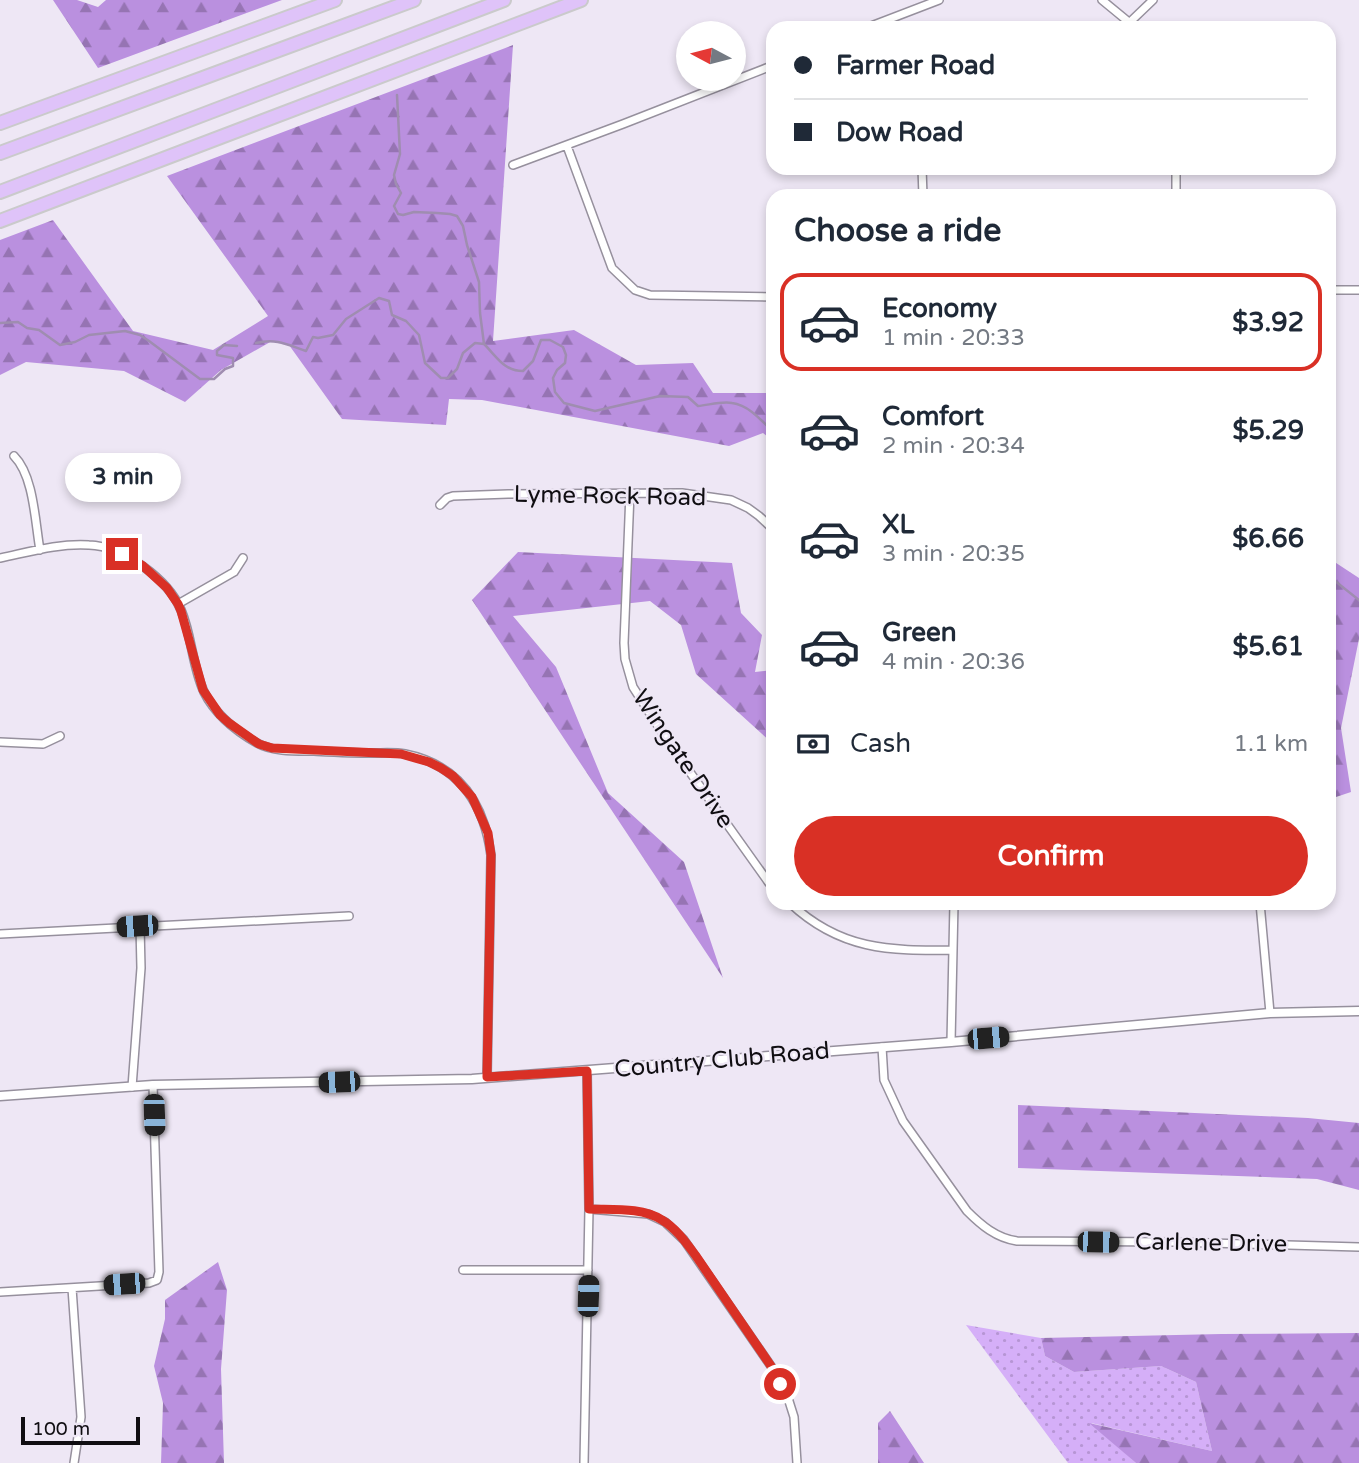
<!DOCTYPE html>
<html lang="en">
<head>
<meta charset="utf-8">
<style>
  body { margin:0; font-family:"Varela Round",sans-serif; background:#f6f6f7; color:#1f2937; height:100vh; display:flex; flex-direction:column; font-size:26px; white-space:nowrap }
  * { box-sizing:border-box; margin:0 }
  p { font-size:23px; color:#747a83 }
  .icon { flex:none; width:38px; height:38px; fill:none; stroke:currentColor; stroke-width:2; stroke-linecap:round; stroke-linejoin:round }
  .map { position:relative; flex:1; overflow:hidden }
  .details { position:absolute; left:766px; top:189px; width:570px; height:721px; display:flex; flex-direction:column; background:#fff; border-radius:21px; box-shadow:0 4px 10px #0003 }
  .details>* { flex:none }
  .banner { position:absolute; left:766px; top:21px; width:570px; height:154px; border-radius:21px; box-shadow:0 4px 10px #0003; display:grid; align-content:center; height:154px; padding:0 28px; background:#fff }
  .needle { width:46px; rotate:277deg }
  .buttons { position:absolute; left:676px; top:21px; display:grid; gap:14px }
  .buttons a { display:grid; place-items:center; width:70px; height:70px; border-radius:50%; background:#fff; box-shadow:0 4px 10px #0003; font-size:35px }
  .scale { position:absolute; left:21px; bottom:18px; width:119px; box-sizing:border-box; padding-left:7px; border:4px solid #100e12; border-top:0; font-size:19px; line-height:24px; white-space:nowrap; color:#100e12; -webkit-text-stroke:5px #eee7f5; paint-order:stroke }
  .end { position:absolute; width:32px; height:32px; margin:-16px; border:9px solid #d93025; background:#fff; box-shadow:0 0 0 4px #fff }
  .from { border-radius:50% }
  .bubble { position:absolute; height:49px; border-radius:24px; background:#fff; box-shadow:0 4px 10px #0003; font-size:23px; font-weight:800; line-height:49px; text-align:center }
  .car { position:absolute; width:21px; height:42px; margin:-21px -10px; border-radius:9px; box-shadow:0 0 5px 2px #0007; background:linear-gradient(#222 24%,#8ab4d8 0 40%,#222 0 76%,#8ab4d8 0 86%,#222 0) }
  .banner b { display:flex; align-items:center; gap:24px; height:66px; font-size:26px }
  .banner b+b { border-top:2px solid #e0e1e3 }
  .banner i { width:18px; height:18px; background:#1f2937 }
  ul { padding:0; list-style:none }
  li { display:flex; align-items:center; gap:21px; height:98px; margin:0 14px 10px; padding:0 14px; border:4px solid transparent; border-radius:21px }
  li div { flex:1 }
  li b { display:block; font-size:26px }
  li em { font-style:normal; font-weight:800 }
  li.on { border-color:#d93025 }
  li>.icon { width:63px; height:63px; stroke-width:1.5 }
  h2 { padding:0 28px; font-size:32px; line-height:84px }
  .pay { display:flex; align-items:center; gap:18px; height:77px; padding:0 28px; font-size:26px }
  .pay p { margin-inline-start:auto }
  .button { display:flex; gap:14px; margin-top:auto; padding:14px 28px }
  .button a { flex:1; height:80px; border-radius:42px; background:#d93025; color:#fff; font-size:28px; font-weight:800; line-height:80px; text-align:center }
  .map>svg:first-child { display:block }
  .grass { fill:url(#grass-dots) }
  .forest { fill:url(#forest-firs) }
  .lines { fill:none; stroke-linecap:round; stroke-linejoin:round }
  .stream { stroke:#9f8db0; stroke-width:2.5 }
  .minor-casing { stroke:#96909d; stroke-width:10 }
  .tertiary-casing { stroke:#96909d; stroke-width:11 }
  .motorway-casing { stroke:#cacacb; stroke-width:16 }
  .minor { stroke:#fff; stroke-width:7 }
  .tertiary { stroke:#fff; stroke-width:8 }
  .motorway { stroke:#dfc3f9; stroke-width:12 }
  .route { stroke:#d93025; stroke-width:9 }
  .labels { text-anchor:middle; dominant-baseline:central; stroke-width:5; stroke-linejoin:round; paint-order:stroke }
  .street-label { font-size:24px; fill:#100e12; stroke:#eee7f5 }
</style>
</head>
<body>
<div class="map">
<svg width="1359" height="1463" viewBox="0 0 1359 1463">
  <defs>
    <pattern id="grass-dots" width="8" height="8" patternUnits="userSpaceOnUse" patternTransform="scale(1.75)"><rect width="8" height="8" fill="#d5aff8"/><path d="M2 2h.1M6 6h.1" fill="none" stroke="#b695d4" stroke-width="1.8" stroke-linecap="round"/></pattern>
    <pattern id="forest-firs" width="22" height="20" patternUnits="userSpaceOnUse" patternTransform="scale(1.75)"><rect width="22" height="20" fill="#ba90df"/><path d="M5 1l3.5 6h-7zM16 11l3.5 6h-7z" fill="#9674b3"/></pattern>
  </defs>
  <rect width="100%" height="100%" fill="#eee7f5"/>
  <path class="grass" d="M 966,1325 L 1041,1338 L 1045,1356 L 1074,1372 L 1161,1366 L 1196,1382 L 1212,1451 L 1091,1423 L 1136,1463 L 1068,1463 Z"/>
  <path class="forest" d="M 53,0 L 77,0 L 98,7 L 106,0 L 282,0 L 98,68 Z
    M 513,45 L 493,341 L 574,330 L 636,365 L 693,363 L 713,393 L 773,393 L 773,441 L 763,433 L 729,446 L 482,400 L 449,399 L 446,425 L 342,419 L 289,345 L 272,341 L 221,370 L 185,402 L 124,371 L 26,362 L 0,375 L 0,240 L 53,220 L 133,331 L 213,350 L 268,316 L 167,176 Z
    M 518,552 L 732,563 L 741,613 L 762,635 L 755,672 L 773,670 L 773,744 L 696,674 L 681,625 L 650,601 L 513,616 L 556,667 L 608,793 L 684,862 L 723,978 L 472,600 Z
    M 1330,559 L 1359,578 L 1359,639 L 1341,728 L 1351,792 L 1330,799 Z
    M 1018,1105 L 1308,1118 L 1359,1123 L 1359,1190 L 1317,1179 L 1018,1168 Z
    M 218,1262 L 227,1290 L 221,1369 L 224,1463 L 161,1463 L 163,1403 L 154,1366 L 165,1319 L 165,1300 Z
    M 1359,1333 L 1359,1463 L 1136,1463 L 1089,1423 L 1212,1451 L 1196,1382 L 1161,1366 L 1074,1372 L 1045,1356 L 1041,1338 L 1221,1334 Z
    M 890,1411 L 924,1463 L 878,1463 L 878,1423 Z"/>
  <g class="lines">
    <path class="stream" d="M 397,95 L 400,154 L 394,175 L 396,184 L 401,193 L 394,206 L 398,214 L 403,215 L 414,212 L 437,213 L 450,214 L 457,216 L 463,226 L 467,245 L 479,282 L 480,313 L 484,344
      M 0,323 L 18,322 L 27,328 L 39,330 L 60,345 L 75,342 L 89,335 L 125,331 L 140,335 L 149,341 L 200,379 L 214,379 L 225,369 L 233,366 L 233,358 L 217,355 L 217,351 L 224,345 L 237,346
      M 256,343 C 277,338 288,345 306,351 L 313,337 L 318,338 L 333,335 L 346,319 L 379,298 L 389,301 L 392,315 L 406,321 L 419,335 L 425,363 L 441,378 L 448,378 L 457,369 L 463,353 L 475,343 L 484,344 C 497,357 504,371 523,371 L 533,361 L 541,340 L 550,340 L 563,347 L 566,355 L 565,363 L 557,370 L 553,378 L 555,392 L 564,403 L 595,411 L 660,396 L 688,397 L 698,406 C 709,405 722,401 732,403 C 749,405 762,421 774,433
      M 1330,577 L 1359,600"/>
    <g class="minor-casing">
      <path id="minor" d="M 1102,0 L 1136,28
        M 1130,22 L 1153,0
        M 866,28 L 939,0
        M 567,146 L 612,268 L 635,290 L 650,295 L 774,297
        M 513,165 L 623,124 L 774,65
        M 922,168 L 923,196
        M 1176,196 L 1176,168
        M 1330,290 L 1359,290
        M 14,456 C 34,476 35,522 40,550
        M 630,493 L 624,643 L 625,659 L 633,687 L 667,740 L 769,883 L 774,888
        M 440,505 L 447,498 L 453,496 L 508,494 L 682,493 L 731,500 L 748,508 L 759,516 L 774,530
        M 0,558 C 29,552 59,543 89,545 C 123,546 168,579 181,610 C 192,636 192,666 204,692 C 215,714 236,731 257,743 C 273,752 296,751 314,751 C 334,752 353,753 373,753 C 383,753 395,752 405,754 C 459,765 484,803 491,855 L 487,1077
        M 178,604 L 234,572 L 243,558
        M 0,742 L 43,744 L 60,736
        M 790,903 C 840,950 889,951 953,950
        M 1260,903 L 1270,1013
        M 0,934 L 349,916
        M 951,1042 L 954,903
        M 882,1047 L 884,1080 L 903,1121 L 967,1211 C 981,1225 996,1238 1017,1241 L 1174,1242 L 1359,1247
        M 132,1087 L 141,968 L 140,926
        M 589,1209 L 648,1214 L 665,1222 L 684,1240 L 773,1369 L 788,1398 L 794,1417 L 797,1463
        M 463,1270 L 588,1270
        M 72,1288 L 81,1417 L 74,1463
        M 0,1292 L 149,1283 L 157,1280 L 159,1272 L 153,1085
        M 584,1463 L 589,1209 L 587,1071"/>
    </g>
    <g class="tertiary-casing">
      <path id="tertiary" d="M 0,1096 L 153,1085 L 472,1079 L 951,1042 L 1270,1013 L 1359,1011"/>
    </g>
    <g class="motorway-casing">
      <path id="motorway" d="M 0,123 L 335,0
        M 0,153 L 414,0
        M 0,192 L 504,0
        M 0,221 L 581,0"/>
    </g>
    <use href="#minor" class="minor"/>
    <use href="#tertiary" class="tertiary"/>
    <use href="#motorway" class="motorway"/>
  </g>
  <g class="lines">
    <path class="route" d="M 122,554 L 143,566 L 167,588 L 178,604 L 181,611 L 203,690 L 220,715 L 229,723 L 259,744 L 272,748 L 401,754 L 429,762 L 441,768 L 453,776 L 472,797 L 488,833 L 491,855 L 487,1077 L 587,1071 L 589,1209 C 612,1210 642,1207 662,1220 C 676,1228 687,1244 696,1256 L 773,1369 L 780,1384"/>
  </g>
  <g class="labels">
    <g class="street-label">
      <text transform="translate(610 496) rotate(1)">Lyme Rock Road</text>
      <text transform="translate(683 759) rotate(56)">Wingate Drive</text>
      <text transform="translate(722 1060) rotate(-5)">Country Club Road</text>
      <text transform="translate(1211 1243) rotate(1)">Carlene Drive</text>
    </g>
  </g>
</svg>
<div class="buttons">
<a><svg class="needle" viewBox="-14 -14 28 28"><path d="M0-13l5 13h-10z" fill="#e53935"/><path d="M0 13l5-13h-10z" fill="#747a83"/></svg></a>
</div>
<div class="scale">100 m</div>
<i class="end from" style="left:780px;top:1384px"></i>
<i class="end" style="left:122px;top:554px"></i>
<div class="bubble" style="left:65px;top:453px;width:116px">3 min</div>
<i class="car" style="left:137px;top:926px;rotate:266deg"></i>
<i class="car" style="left:988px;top:1038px;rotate:85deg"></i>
<i class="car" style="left:339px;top:1082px;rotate:268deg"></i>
<i class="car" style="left:154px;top:1115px;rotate:178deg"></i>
<i class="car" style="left:1098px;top:1242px;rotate:91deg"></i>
<i class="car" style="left:124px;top:1284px;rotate:266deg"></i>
<i class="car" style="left:588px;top:1296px;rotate:2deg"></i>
<div class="banner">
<b><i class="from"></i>Farmer Road</b>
<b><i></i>Dow Road</b>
</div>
<section class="details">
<h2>Choose a ride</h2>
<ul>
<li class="on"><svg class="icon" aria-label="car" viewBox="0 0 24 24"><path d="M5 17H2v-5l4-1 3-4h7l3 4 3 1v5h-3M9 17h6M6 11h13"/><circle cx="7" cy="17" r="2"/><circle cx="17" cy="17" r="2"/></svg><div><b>Economy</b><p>1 min · 20:33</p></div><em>$3.92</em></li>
<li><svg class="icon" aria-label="car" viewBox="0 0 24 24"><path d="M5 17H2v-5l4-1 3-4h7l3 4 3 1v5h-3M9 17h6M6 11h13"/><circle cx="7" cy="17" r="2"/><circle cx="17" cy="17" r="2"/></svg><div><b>Comfort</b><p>2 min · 20:34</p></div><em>$5.29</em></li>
<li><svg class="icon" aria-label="car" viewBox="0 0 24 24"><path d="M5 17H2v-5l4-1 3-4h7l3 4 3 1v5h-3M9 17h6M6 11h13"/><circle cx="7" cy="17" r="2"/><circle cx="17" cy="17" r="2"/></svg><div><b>XL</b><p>3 min · 20:35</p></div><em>$6.66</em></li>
<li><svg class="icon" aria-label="car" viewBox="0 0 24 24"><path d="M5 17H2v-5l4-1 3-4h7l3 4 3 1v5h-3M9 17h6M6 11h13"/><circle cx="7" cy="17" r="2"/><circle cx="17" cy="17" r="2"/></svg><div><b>Green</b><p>4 min · 20:36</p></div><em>$5.61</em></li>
</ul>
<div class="pay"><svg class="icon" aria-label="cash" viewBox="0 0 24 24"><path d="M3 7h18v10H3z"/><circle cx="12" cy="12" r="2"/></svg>Cash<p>1.1 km</p></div>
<div class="button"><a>Confirm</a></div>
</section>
</div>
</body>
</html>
